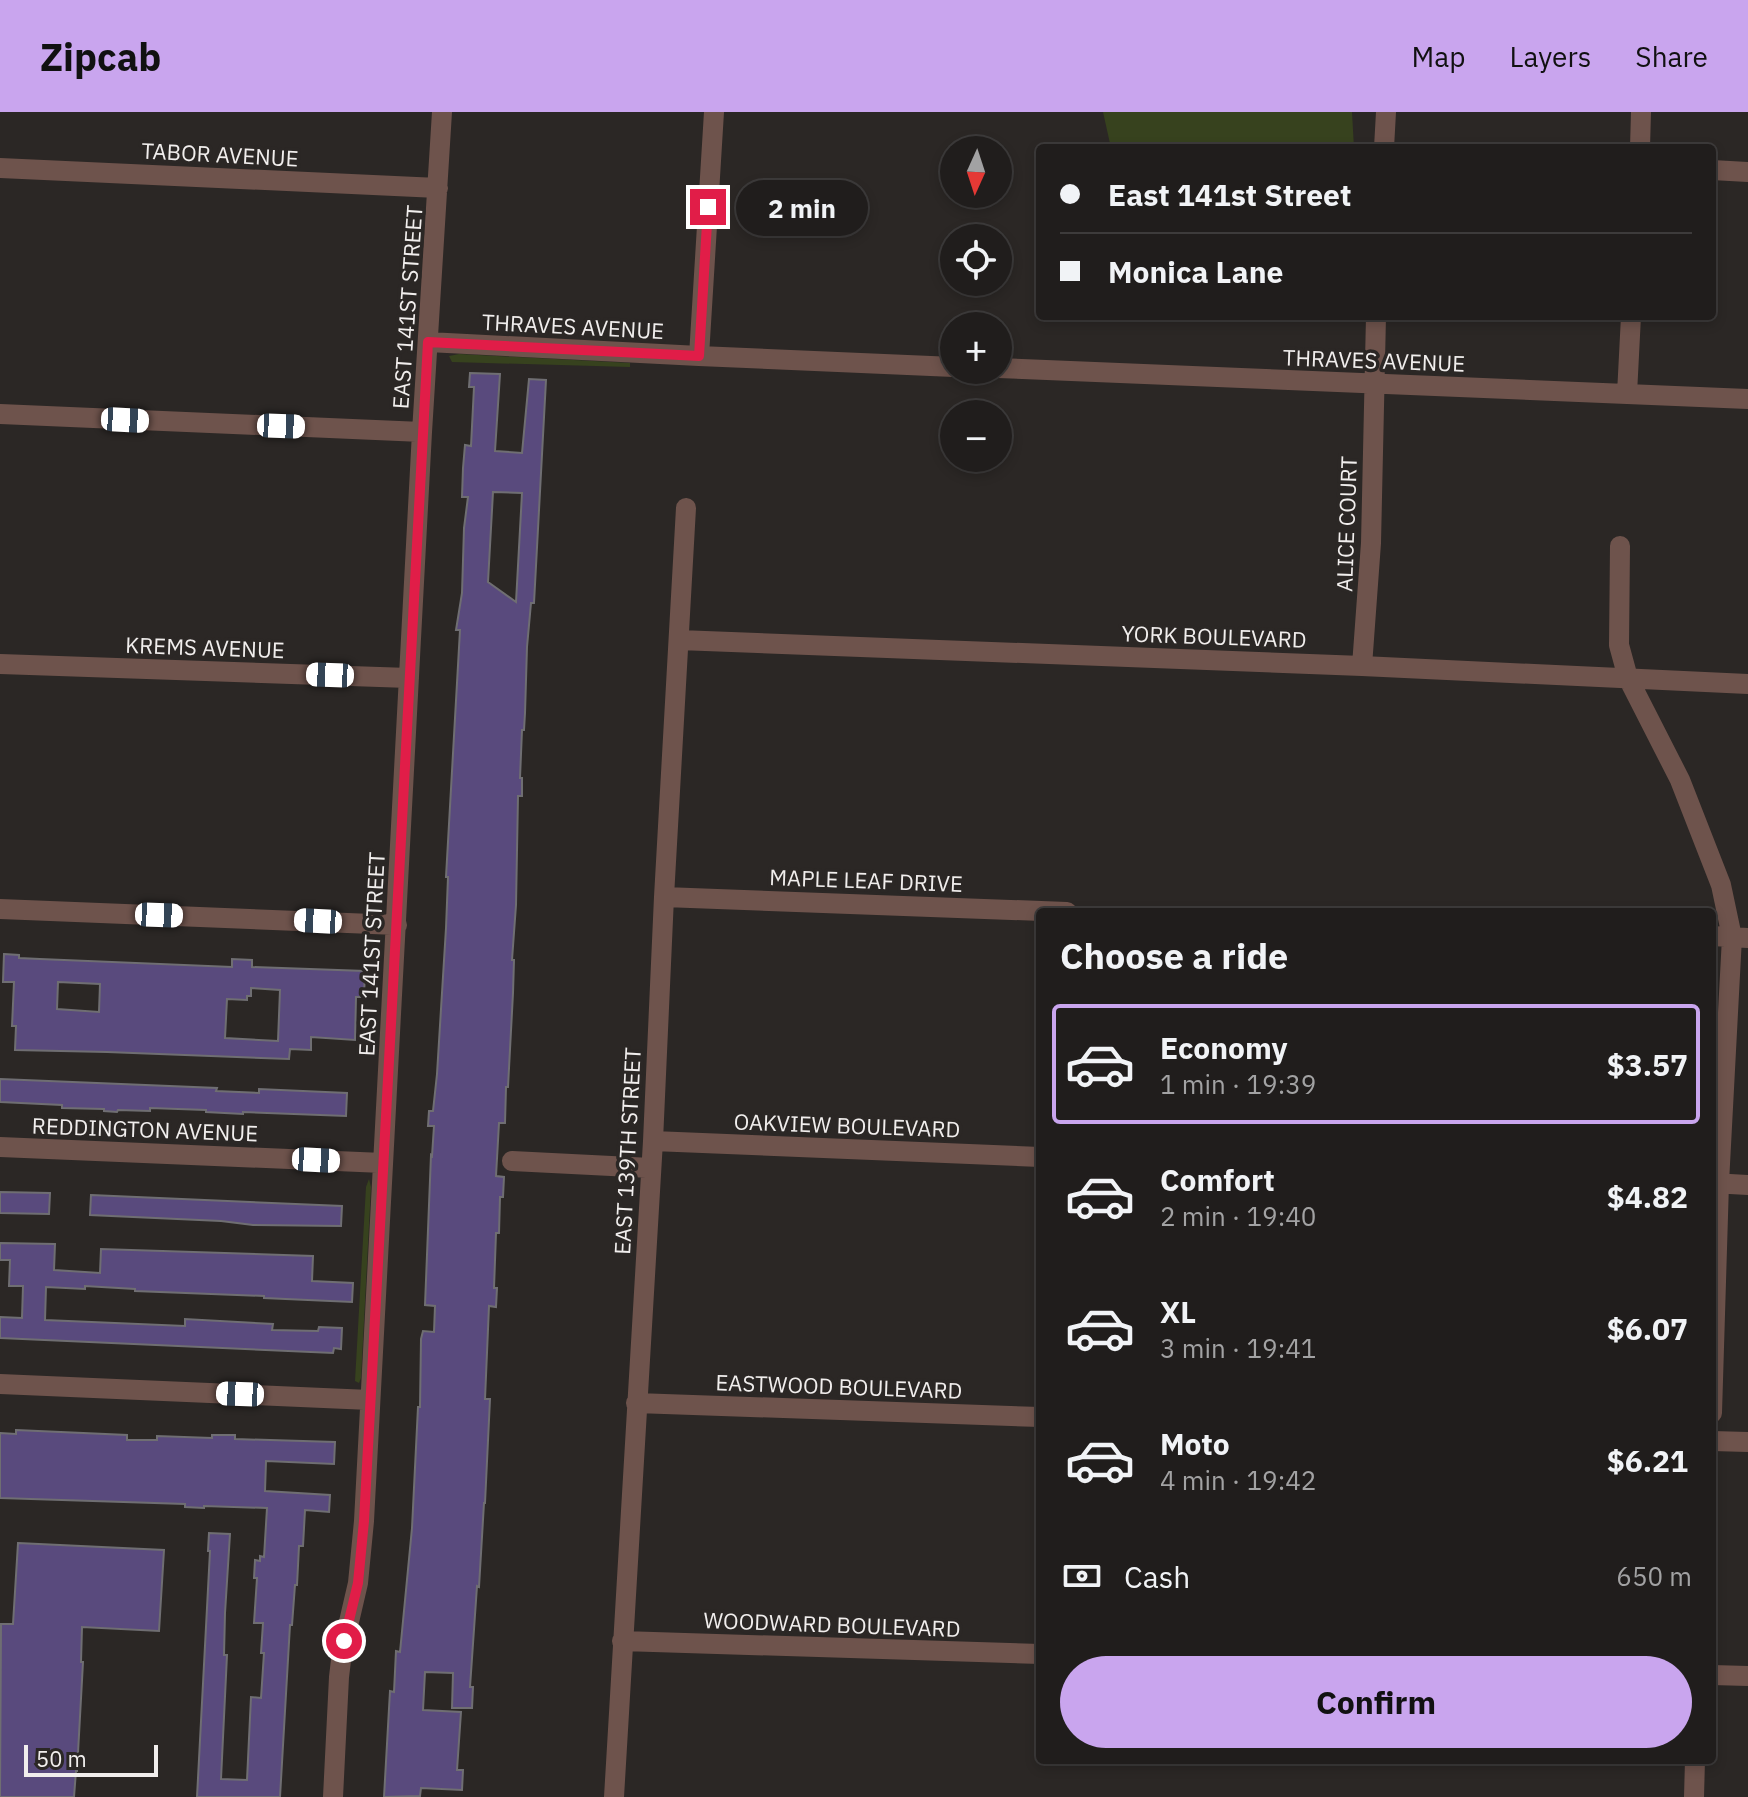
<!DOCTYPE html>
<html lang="en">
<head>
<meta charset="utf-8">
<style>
  body { margin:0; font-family:"IBM Plex Sans",sans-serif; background:#282625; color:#f1f3f6; height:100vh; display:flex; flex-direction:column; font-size:30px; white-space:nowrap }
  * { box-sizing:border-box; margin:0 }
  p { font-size:26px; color:#a2a2a3 }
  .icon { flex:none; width:44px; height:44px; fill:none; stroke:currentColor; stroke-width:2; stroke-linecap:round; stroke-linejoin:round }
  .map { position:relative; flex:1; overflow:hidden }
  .details { position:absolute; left:1036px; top:796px; width:680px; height:856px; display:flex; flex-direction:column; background:#201d1c; border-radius:8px; box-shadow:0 4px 12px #0003,0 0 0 2px #3d3b3b }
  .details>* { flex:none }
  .banner { position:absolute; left:1036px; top:32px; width:680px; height:176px; border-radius:8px; box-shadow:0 4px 12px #0003,0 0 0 2px #3d3b3b; display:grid; align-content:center; height:176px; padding:0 24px; background:#201d1c }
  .needle { width:52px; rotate:183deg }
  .buttons { position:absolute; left:940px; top:24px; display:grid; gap:16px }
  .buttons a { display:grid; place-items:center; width:72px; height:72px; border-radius:50%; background:#201d1c; box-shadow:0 4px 12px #0003,0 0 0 2px #3d3b3b; font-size:40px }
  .scale { position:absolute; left:24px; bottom:20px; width:134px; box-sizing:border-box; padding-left:8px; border:4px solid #f1eeed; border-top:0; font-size:22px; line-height:28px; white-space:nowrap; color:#f1eeed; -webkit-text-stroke:6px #2b2725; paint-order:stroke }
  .end { position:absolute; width:36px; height:36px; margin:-18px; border:10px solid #e11d48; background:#fff; box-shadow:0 0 0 4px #fff }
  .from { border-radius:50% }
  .bubble { position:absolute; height:56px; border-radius:28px; background:#201d1c; box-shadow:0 4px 12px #0003,0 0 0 2px #3d3b3b; font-size:26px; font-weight:700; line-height:56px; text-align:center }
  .car { position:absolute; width:24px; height:48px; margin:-24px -12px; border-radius:10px; box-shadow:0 0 6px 2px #0007; background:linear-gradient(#fff 24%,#345 0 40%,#fff 0 76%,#345 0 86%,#fff 0) }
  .banner b { display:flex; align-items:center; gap:28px; height:76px; font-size:30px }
  .banner b+b { border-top:2px solid #3d3b3b }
  .banner i { width:20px; height:20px; background:#f1f3f6 }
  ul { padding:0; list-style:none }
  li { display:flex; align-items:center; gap:24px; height:120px; margin:0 16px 12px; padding:0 8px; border:4px solid transparent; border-radius:8px }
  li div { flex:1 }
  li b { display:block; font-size:30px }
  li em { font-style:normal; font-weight:700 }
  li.active { border-color:#c9a5ee }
  li>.icon { width:72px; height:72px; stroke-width:1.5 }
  h2 { padding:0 24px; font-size:36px; line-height:96px }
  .pay { display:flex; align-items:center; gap:20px; height:88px; padding:0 24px; font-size:30px }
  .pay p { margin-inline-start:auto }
  .action { display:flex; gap:16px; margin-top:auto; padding:16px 24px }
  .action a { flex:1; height:92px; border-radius:48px; background:#c9a5ee; color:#111; font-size:32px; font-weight:700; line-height:92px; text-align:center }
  header { display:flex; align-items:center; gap:48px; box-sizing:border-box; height:112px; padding:0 40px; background:#c9a5ee; color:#111 }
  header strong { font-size:38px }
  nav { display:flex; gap:44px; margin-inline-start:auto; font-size:28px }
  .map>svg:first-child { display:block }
  .green { fill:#37421e }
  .building { fill:#594a7d; stroke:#6f6e72; stroke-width:2; fill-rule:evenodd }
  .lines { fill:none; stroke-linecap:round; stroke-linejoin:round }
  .minor { stroke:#6e534c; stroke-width:20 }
  .route { stroke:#e11d48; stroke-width:10 }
  .labels { text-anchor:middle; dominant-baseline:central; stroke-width:7; stroke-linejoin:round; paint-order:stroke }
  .street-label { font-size:22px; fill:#f1eeed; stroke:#2b2725 }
</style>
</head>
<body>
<header>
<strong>Zipcab</strong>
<nav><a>Map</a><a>Layers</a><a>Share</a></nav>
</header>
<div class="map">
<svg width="1748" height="1685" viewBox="0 0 1748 1685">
  <rect width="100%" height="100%" fill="#2b2725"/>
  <path class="green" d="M 1103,0 L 1352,0 L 1354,36 L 1111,36 Z
    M 459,242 L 630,251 L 630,255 L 452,250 L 449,244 Z
    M 369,1067 L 371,1075 L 361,1266 L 359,1271 L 355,1269 L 366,1075 Z"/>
  <path class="building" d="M 470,261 L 500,262 L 495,339 L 522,341 L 529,267 L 546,268 L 534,491 L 531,491 L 527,535 L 525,601 L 524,618 L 522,618 L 520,666 L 522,666 L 522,684 L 518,684 L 516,793 L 512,848 L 514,848 L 513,881 L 508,975 L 506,975 L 505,1011 L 499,1011 L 496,1064 L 504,1065 L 503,1085 L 500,1085 L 499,1121 L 496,1121 L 494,1176 L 497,1176 L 496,1195 L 489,1194 L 485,1287 L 490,1287 L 485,1391 L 484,1391 L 479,1475 L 477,1474 L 470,1575 L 473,1575 L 472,1596 L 452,1596 L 453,1561 L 425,1560 L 423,1598 L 461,1600 L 457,1658 L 463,1658 L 462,1678 L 421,1676 L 420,1684 L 384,1685 L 390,1579 L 394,1580 L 396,1539 L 400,1540 L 412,1416 L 418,1295 L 420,1295 L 421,1227 L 423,1219 L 434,1220 L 435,1194 L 425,1193 L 431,1043 L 432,1044 L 434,1014 L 428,1014 L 429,999 L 433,999 L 437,962 L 446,816 L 448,765 L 446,765 L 460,518 L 456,518 L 462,481 L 464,416 L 468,385 L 462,385 L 463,356 L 465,333 L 471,334 L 474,275 L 469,275 ZM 493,380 L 522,381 L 516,490 L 488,470 Z
    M 4,842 L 19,843 L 19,846 L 40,847 L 232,855 L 232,847 L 252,848 L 252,855 L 365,859 L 364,885 L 356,885 L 355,928 L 311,925 L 311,938 L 290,937 L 289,947 L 107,940 L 15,938 L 16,914 L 12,914 L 14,870 L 3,870 ZM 58,870 L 100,872 L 99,900 L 57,897 ZM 251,876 L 280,878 L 278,929 L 225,926 L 227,887 L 247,888 L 247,884 L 251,884 Z
    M 0,967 L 217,976 L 216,979 L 259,981 L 259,977 L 347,981 L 346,1004 L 243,1000 L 243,1002 L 206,1000 L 206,998 L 150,996 L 150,999 L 118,998 L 117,1000 L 104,999 L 104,997 L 62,996 L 62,993 L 0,990 Z
    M 0,1080 L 50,1081 L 49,1102 L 0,1101 Z
    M 91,1083 L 342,1094 L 341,1114 L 253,1113 L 221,1109 L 90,1103 Z
    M 0,1131 L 55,1132 L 54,1158 L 100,1161 L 101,1137 L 313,1144 L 312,1169 L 353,1171 L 352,1190 L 264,1186 L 264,1184 L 135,1179 L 135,1177 L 85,1174 L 85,1177 L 46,1175 L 45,1208 L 185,1214 L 185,1207 L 273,1212 L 272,1218 L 318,1219 L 319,1215 L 342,1216 L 341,1237 L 334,1236 L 333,1241 L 0,1226 L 0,1205 L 22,1206 L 23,1174 L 9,1174 L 10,1148 L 0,1148 Z
    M 16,1318 L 127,1323 L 127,1328 L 157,1328 L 157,1324 L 212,1326 L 212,1323 L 235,1323 L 235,1327 L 335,1330 L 334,1352 L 266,1349 L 265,1379 L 330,1383 L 329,1400 L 305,1398 L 303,1434 L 299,1434 L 297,1473 L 295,1473 L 292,1513 L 290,1513 L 280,1685 L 197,1685 L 210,1439 L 208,1439 L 209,1421 L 230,1422 L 225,1501 L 224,1543 L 227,1543 L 221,1667 L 247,1668 L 251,1585 L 261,1586 L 264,1541 L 261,1541 L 263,1511 L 254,1511 L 257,1466 L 254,1466 L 255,1448 L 260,1449 L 260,1444 L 264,1445 L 267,1396 L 204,1394 L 204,1396 L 185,1395 L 185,1392 L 0,1386 L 0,1321 L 16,1322 Z
    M 18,1431 L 164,1438 L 159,1519 L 82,1515 L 81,1550 L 83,1550 L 77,1659 L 76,1659 L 74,1685 L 0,1685 L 1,1512 L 13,1512 Z"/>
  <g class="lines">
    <path class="minor" d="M 1384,36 L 1386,0
      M 1640,36 L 1641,0
      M 0,56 L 438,76
      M 1712,58 L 1748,60
      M 428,230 L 699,244 L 954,255
      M 699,244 L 714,0
      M 998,256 L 1748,287
      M 1627,282 L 1631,204
      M 0,302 L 422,320
      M 1620,434 L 1619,533 L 1628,566 L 1680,668 L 1721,773 L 1732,825 L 1719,1071 L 1712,1301
      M 679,528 L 1362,554 L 1748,572
      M 0,552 L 409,566
      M 1362,554 L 1371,431 L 1376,204
      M 664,785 L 1067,800
      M 0,797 L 397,813
      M 1712,824 L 1748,826
      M 653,1029 L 1040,1045
      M 0,1035 L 383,1051
      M 512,1049 L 651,1056
      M 1712,1071 L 1748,1073
      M 0,1272 L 370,1288
      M 636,1291 L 1040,1305
      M 1712,1329 L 1748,1330
      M 622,1529 L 1040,1542
      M 1712,1563 L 1748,1564
      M 333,1685 L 339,1565 L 342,1540 L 358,1471 L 364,1409 L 422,320 L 442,0
      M 614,1685 L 653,1029 L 664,785 L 686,396
      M 1694,1685 L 1695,1648"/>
  </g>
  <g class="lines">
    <path class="route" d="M 344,1529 L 358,1471 L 364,1409 L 428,230 L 699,244 L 708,95"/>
  </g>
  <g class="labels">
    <g class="street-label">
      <text transform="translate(220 42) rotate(3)">TABOR AVENUE</text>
      <text transform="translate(407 195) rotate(-86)">EAST 141ST STREET</text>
      <text transform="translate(573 214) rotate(3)">THRAVES AVENUE</text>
      <text transform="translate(1374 248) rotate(2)">THRAVES AVENUE</text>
      <text transform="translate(1346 412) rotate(-88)">ALICE COURT</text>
      <text transform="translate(1214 524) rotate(2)">YORK BOULEVARD</text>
      <text transform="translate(205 535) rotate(2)">KREMS AVENUE</text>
      <text transform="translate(866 768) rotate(2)">MAPLE LEAF DRIVE</text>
      <text transform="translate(371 842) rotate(-87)">EAST 141ST STREET</text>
      <text transform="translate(847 1013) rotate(2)">OAKVIEW BOULEVARD</text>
      <text transform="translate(145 1017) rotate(2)">REDDINGTON AVENUE</text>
      <text transform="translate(627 1039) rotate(-87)">EAST 139TH STREET</text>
      <text transform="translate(839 1274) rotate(2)">EASTWOOD BOULEVARD</text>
      <text transform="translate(832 1512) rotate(2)">WOODWARD BOULEVARD</text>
    </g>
  </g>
</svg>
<div class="buttons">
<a><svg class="needle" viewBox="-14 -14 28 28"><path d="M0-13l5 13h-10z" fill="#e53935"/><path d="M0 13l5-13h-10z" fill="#a2a2a3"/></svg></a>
<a><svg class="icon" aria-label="locate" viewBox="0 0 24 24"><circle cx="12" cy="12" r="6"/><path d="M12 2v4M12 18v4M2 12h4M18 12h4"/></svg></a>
<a>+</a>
<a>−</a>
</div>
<div class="scale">50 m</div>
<i class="end from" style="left:344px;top:1529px"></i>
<i class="end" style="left:708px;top:95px"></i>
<div class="bubble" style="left:736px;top:68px;width:132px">2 min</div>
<i class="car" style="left:125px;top:308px;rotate:93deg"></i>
<i class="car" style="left:281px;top:314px;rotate:92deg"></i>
<i class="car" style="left:330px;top:563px;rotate:272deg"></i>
<i class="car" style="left:159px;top:803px;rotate:92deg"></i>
<i class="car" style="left:318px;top:809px;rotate:273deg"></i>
<i class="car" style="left:316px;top:1048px;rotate:93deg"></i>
<i class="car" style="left:240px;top:1282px;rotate:272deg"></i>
<div class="banner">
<b><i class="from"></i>East 141st Street</b>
<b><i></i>Monica Lane</b>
</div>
<section class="details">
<h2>Choose a ride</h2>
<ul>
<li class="active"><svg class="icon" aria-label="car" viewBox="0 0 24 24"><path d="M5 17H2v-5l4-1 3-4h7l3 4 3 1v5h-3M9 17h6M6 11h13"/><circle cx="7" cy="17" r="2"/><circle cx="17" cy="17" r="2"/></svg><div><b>Economy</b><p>1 min · 19:39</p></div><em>$3.57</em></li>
<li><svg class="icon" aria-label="car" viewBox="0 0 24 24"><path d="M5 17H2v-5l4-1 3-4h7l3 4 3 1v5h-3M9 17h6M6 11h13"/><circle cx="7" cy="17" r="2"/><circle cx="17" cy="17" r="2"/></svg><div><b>Comfort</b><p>2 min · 19:40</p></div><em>$4.82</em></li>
<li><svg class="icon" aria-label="car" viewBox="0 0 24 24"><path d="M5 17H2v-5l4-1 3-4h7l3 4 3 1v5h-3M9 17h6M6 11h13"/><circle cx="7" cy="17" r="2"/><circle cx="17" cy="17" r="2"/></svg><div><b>XL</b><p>3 min · 19:41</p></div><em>$6.07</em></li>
<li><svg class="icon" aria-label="car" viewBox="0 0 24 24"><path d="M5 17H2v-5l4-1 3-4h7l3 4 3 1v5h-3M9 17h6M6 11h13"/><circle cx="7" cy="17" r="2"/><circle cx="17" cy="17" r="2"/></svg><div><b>Moto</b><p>4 min · 19:42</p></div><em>$6.21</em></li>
</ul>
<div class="pay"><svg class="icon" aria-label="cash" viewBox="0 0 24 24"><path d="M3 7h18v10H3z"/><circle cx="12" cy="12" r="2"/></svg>Cash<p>650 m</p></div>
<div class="action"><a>Confirm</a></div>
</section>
</div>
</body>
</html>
